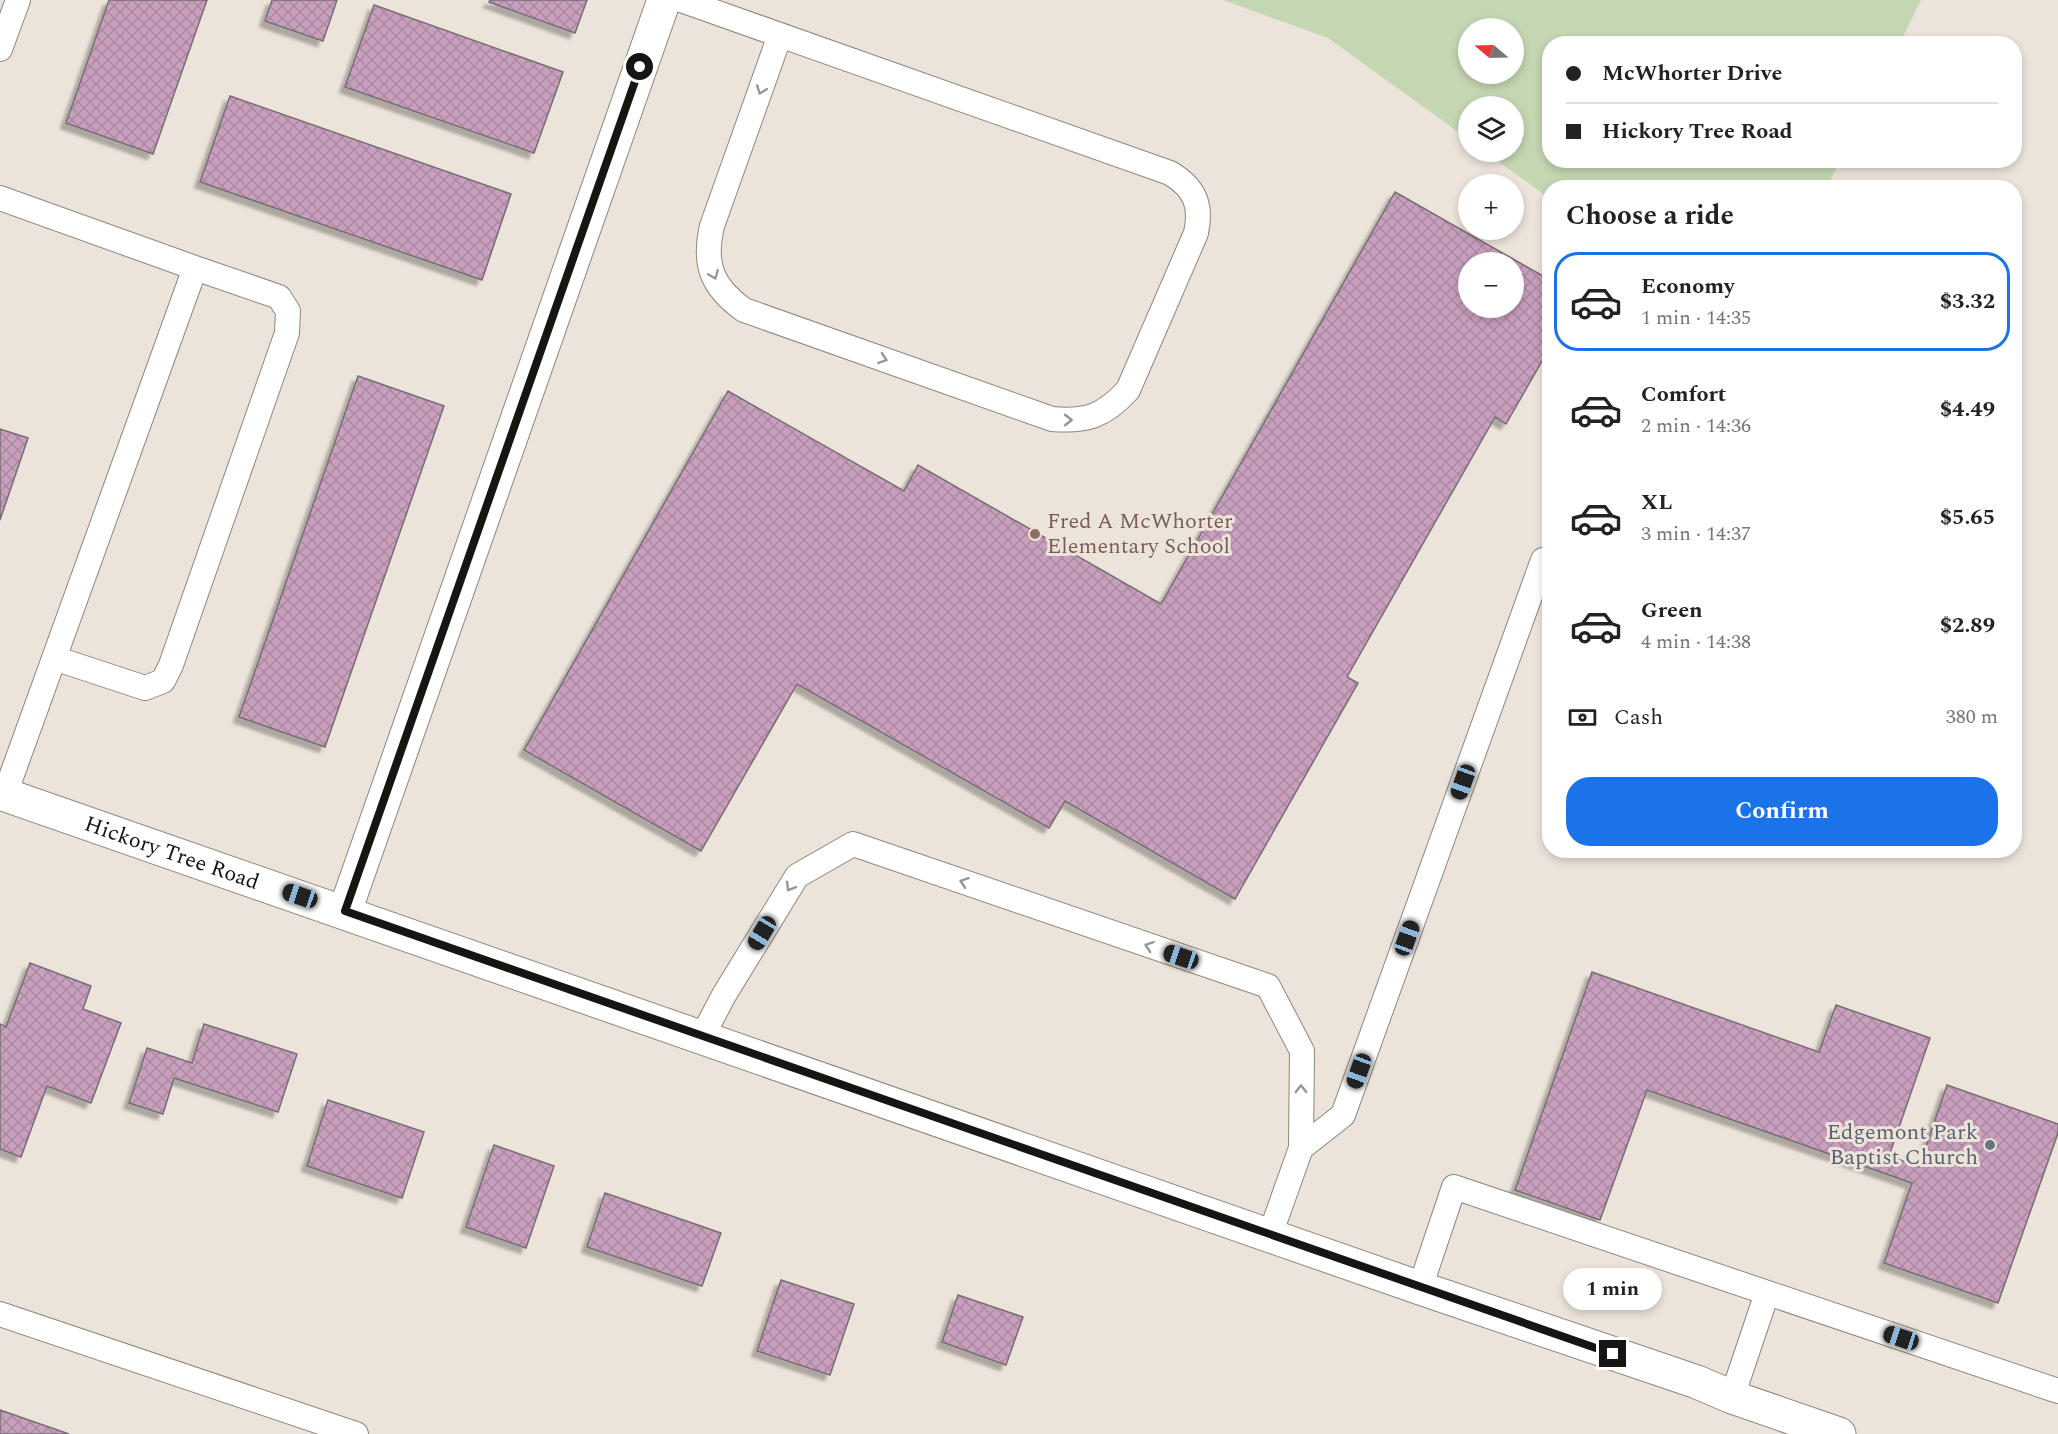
<!DOCTYPE html>
<html lang="en">
<head>
<meta charset="utf-8">
<style>
  body { margin:0; font-family:Spectral,serif; background:#f6f6f6; color:#222; height:100vh; display:flex; flex-direction:column; font-size:22px; white-space:nowrap }
  * { box-sizing:border-box; margin:0 }
  p { font-size:20px; color:#767676 }
  .icon { flex:none; width:33px; height:33px; fill:none; stroke:currentColor; stroke-width:2; stroke-linecap:round; stroke-linejoin:round }
  .map { position:relative; flex:1; overflow:hidden }
  .details { position:absolute; left:1542px; top:180px; width:480px; height:678px; display:flex; flex-direction:column; background:#fff; border-radius:24px; box-shadow:0 3px 9px #0003 }
  .details>* { flex:none }
  .guide { position:absolute; left:1542px; top:36px; width:480px; height:132px; border-radius:24px; box-shadow:0 3px 9px #0003; display:grid; align-content:center; height:132px; padding:0 24px; background:#fff }
  .needle { width:39px; rotate:289deg }
  .buttons { position:absolute; left:1458px; top:18px; display:grid; gap:12px }
  .buttons a { display:grid; place-items:center; width:66px; height:66px; border-radius:50%; background:#fff; box-shadow:0 3px 9px #0003; font-size:30px }
  .end { position:absolute; width:27px; height:27px; margin:-14px; border:8px solid #171512; background:#fff; box-shadow:0 0 0 3px #fff }
  .from { border-radius:50% }
  .bubble { position:absolute; height:42px; border-radius:21px; background:#fff; box-shadow:0 3px 9px #0003; font-size:20px; font-weight:700; line-height:42px; text-align:center }
  .car { position:absolute; width:18px; height:36px; margin:-18px -9px; border-radius:8px; box-shadow:0 0 4px 2px #0007; background:linear-gradient(#222 24%,#8ab4d8 0 40%,#222 0 76%,#8ab4d8 0 86%,#222 0) }
  .guide b { display:flex; align-items:center; gap:21px; height:57px; font-size:22px }
  .guide b+b { border-top:2px solid #e0e0e0 }
  .guide i { width:15px; height:15px; background:#222 }
  ul { padding:0; list-style:none }
  li { display:flex; align-items:center; gap:18px; height:99px; margin:0 12px 9px; padding:0 12px; border:3px solid transparent; border-radius:24px }
  li div { flex:1 }
  li b { display:block; font-size:22px }
  li em { font-style:normal; font-weight:700 }
  li.selected { border-color:#1a73e8 }
  li>.icon { width:54px; height:54px; stroke-width:1.5 }
  h2 { padding:0 24px; font-size:27px; line-height:72px }
  .pay { display:flex; align-items:center; gap:15px; height:66px; padding:0 24px; font-size:22px }
  .pay p { margin-inline-start:auto }
  .action { display:flex; gap:12px; margin-top:auto; padding:12px 24px }
  .action a { flex:1; height:69px; border-radius:24px; background:#1a73e8; color:#fff; font-size:24px; font-weight:700; line-height:69px; text-align:center }
  .map>svg:first-child { display:block }
  .green { fill:#c4d6b2; fill-rule:evenodd }
  .building { fill:url(#building-cross-hatch); stroke:#776e74; stroke-width:1.5; fill-rule:evenodd; filter:url(#shadow) }
  .lines { fill:none; stroke-linecap:round; stroke-linejoin:round }
  .service-casing { stroke:#8d867f; stroke-width:26 }
  .minor-casing { stroke:#8d867f; stroke-width:35 }
  .tertiary-casing { stroke:#8d867f; stroke-width:35 }
  .service { stroke:#fff; stroke-width:24 }
  .minor { stroke:#fff; stroke-width:33 }
  .tertiary { stroke:#fff; stroke-width:33 }
  .oneway { stroke:#979694 }
  .route { stroke:#171512; stroke-width:8 }
  .education-dot { fill:#8d6e63; stroke:#ece4db; stroke-width:2 }
  .worship-dot { fill:#6b7280; stroke:#ece4db; stroke-width:2 }
  .labels { text-anchor:middle; dominant-baseline:central; stroke-width:6; stroke-linejoin:round; paint-order:stroke }
  .education-label { font-size:22px; fill:#785e54; stroke:#ece4db; text-anchor:start }
  .street-label { font-size:22px; fill:#171512; stroke:#ece4db }
  .worship-label { font-size:22px; fill:#5b616d; stroke:#ece4db; text-anchor:end }
</style>
</head>
<body>
<div class="map">
<svg width="2058" height="1434" viewBox="0 0 2058 1434">
  <defs>
    <pattern id="building-cross-hatch" width="8" height="8" patternUnits="userSpaceOnUse" patternTransform="scale(1.5)"><rect width="8" height="8" fill="#c89fbc"/><path d="M0 0l8 8M0 8l8-8" fill="none" stroke="#ab88a1"/></pattern>
    <filter id="shadow"><feDropShadow dx="-5.5" dy="5.5" stdDeviation="1.5" flood-color="#0004"/></filter>
  </defs>
  <rect width="100%" height="100%" fill="#ece4db"/>
  <path class="green" d="M 1223,0 L 1921,0 L 1900,43 L 1550,44 L 1550,160 L 1840,161 L 1827,187 L 1550,188 L 1549,198 L 1485,152 L 1514,152 L 1514,106 L 1468,106 L 1468,139 L 1328,38 ZM 1468,28 L 1514,28 L 1514,74 L 1468,74 Z"/>
  <path class="building" d="M 109,0 L 207,0 L 153,154 L 66,123 Z
    M 272,0 L 337,0 L 323,41 L 265,21 Z
    M 490,0 L 587,0 L 575,33 L 489,2 Z
    M 374,5 L 563,72 L 534,153 L 345,87 Z
    M 230,96 L 511,194 L 482,280 L 200,182 Z
    M 1395,192 L 1550,280 L 1550,347 L 1506,424 L 1495,417 L 1347,677 L 1358,683 L 1235,899 L 1065,801 L 1049,828 L 797,684 L 701,851 L 524,750 L 728,391 L 904,491 L 918,465 L 1161,604 ZM 1468,262 L 1514,262 L 1514,308 L 1468,308 Z
    M 358,376 L 444,406 L 325,747 L 239,717 Z
    M 0,429 L 28,438 L 0,520 Z
    M 30,963 L 91,986 L 83,1009 L 121,1023 L 91,1103 L 47,1086 L 21,1157 L 0,1149 L 0,1024 L 6,1027 Z
    M 1592,972 L 1819,1052 L 1836,1005 L 1930,1038 L 1889,1156 L 1919,1167 L 1947,1085 L 2058,1124 L 2058,1133 L 1998,1303 L 1884,1263 L 1912,1183 L 1647,1090 L 1600,1220 L 1515,1190 Z
    M 204,1024 L 297,1054 L 278,1112 L 174,1078 L 163,1114 L 129,1103 L 147,1048 L 192,1063 Z
    M 328,1100 L 424,1132 L 402,1198 L 307,1166 Z
    M 494,1145 L 554,1166 L 526,1248 L 466,1227 Z
    M 605,1193 L 721,1233 L 702,1286 L 587,1247 Z
    M 781,1280 L 854,1304 L 830,1375 L 757,1351 Z
    M 958,1295 L 1023,1317 L 1006,1365 L 942,1342 Z
    M 0,1410 L 69,1434 L 0,1434 Z"/>
  <g class="lines">
    <g class="service-casing">
      <path id="service" d="M 681,0 L 1170,173 C 1195,188 1202,205 1196,233 L 1128,390 C 1104,416 1087,422 1052,419 L 744,310 C 712,287 703,265 712,226 L 780,35
        M 0,49 L 18,0
        M 0,198 L 195,268 L 5,794
        M 54,658 L 145,688 L 163,681 L 171,665 L 287,333 L 288,311 L 279,297 L 195,268
        M 702,1037 L 724,995 L 797,876 L 853,844 L 1268,986 L 1302,1051 L 1301,1148 L 1270,1235
        M 1301,1148 L 1343,1115 L 1543,560
        M 1420,1288 L 1454,1187 L 2058,1391
        M 0,1314 L 356,1434
        M 1732,1397 L 1767,1293"/>
    </g>
    <g class="minor-casing">
      <path id="minor" d="M 345,911 L 664,0"/>
    </g>
    <g class="tertiary-casing">
      <g id="tertiary">
        <path id="s1" d="M 0,793 L 1420,1288 L 1697,1382 L 1732,1397 L 1839,1434"/>
      </g>
    </g>
    <use href="#service" class="service"/>
    <use href="#minor" class="minor"/>
    <use href="#tertiary" class="tertiary"/>
  </g>
  <defs><path id="oneway-chevron" d="M-2-3.5L2.5 0L-2 3.5" fill="none" stroke-width="1.6" stroke-linecap="round" stroke-linejoin="round" transform="scale(1.5)"/></defs>
  <g class="oneway">
    <use href="#oneway-chevron" transform="translate(761 90) rotate(110)"/>
    <use href="#oneway-chevron" transform="translate(714 275) rotate(68)"/>
    <use href="#oneway-chevron" transform="translate(883 359) rotate(19)"/>
    <use href="#oneway-chevron" transform="translate(1068 420)"/>
    <use href="#oneway-chevron" transform="translate(964 882) rotate(-161)"/>
    <use href="#oneway-chevron" transform="translate(790 887) rotate(121)"/>
    <use href="#oneway-chevron" transform="translate(1149 946) rotate(-161)"/>
    <use href="#oneway-chevron" transform="translate(1301 1089) rotate(-90)"/>
  </g>
  <g class="lines">
    <path class="route" d="M 640,67 L 345,911 L 1613,1354"/>
  </g>
  <circle class="education-dot" cx="1035" cy="534" r="6"/>
  <circle class="worship-dot" cx="1990" cy="1145" r="6"/>
  <g class="labels">
    <g class="education-label">
      <text x="1047" y="521">Fred A McWhorter<tspan x="1047" dy="25">Elementary School</tspan></text>
    </g>
    <g class="street-label">
      <text stroke="none"><textPath href="#s1" startOffset="182">Hickory Tree Road</textPath></text>
    </g>
    <g class="worship-label">
      <text x="1978" y="1132">Edgemont Park<tspan x="1978" dy="25">Baptist Church</tspan></text>
    </g>
  </g>
</svg>
<div class="buttons">
<a><svg class="needle" viewBox="-14 -14 28 28"><path d="M0-13l5 13h-10z" fill="#e53935"/><path d="M0 13l5-13h-10z" fill="#767676"/></svg></a>
<a><svg class="icon" aria-label="layers" viewBox="0 0 24 24"><path d="M12 4l9 5-9 5-9-5zM3 14l9 5 9-5"/></svg></a>
<a>+</a>
<a>−</a>
</div>
<i class="end from" style="left:640px;top:67px"></i>
<i class="end" style="left:1613px;top:1354px"></i>
<div class="bubble" style="left:1563px;top:1268px;width:99px">1 min</div>
<i class="car" style="left:1463px;top:782px;rotate:200deg"></i>
<i class="car" style="left:300px;top:896px;rotate:289deg"></i>
<i class="car" style="left:762px;top:933px;rotate:211deg"></i>
<i class="car" style="left:1407px;top:938px;rotate:20deg"></i>
<i class="car" style="left:1181px;top:957px;rotate:289deg"></i>
<i class="car" style="left:1359px;top:1071px;rotate:200deg"></i>
<i class="car" style="left:1901px;top:1338px;rotate:288deg"></i>
<div class="guide">
<b><i class="from"></i>McWhorter Drive</b>
<b><i></i>Hickory Tree Road</b>
</div>
<section class="details">
<h2>Choose a ride</h2>
<ul>
<li class="selected"><svg class="icon" aria-label="car" viewBox="0 0 24 24"><path d="M5 17H2v-5l4-1 3-4h7l3 4 3 1v5h-3M9 17h6M6 11h13"/><circle cx="7" cy="17" r="2"/><circle cx="17" cy="17" r="2"/></svg><div><b>Economy</b><p>1 min · 14:35</p></div><em>$3.32</em></li>
<li><svg class="icon" aria-label="car" viewBox="0 0 24 24"><path d="M5 17H2v-5l4-1 3-4h7l3 4 3 1v5h-3M9 17h6M6 11h13"/><circle cx="7" cy="17" r="2"/><circle cx="17" cy="17" r="2"/></svg><div><b>Comfort</b><p>2 min · 14:36</p></div><em>$4.49</em></li>
<li><svg class="icon" aria-label="car" viewBox="0 0 24 24"><path d="M5 17H2v-5l4-1 3-4h7l3 4 3 1v5h-3M9 17h6M6 11h13"/><circle cx="7" cy="17" r="2"/><circle cx="17" cy="17" r="2"/></svg><div><b>XL</b><p>3 min · 14:37</p></div><em>$5.65</em></li>
<li><svg class="icon" aria-label="car" viewBox="0 0 24 24"><path d="M5 17H2v-5l4-1 3-4h7l3 4 3 1v5h-3M9 17h6M6 11h13"/><circle cx="7" cy="17" r="2"/><circle cx="17" cy="17" r="2"/></svg><div><b>Green</b><p>4 min · 14:38</p></div><em>$2.89</em></li>
</ul>
<div class="pay"><svg class="icon" aria-label="cash" viewBox="0 0 24 24"><path d="M3 7h18v10H3z"/><circle cx="12" cy="12" r="2"/></svg>Cash<p>380 m</p></div>
<div class="action"><a>Confirm</a></div>
</section>
</div>
</body>
</html>
